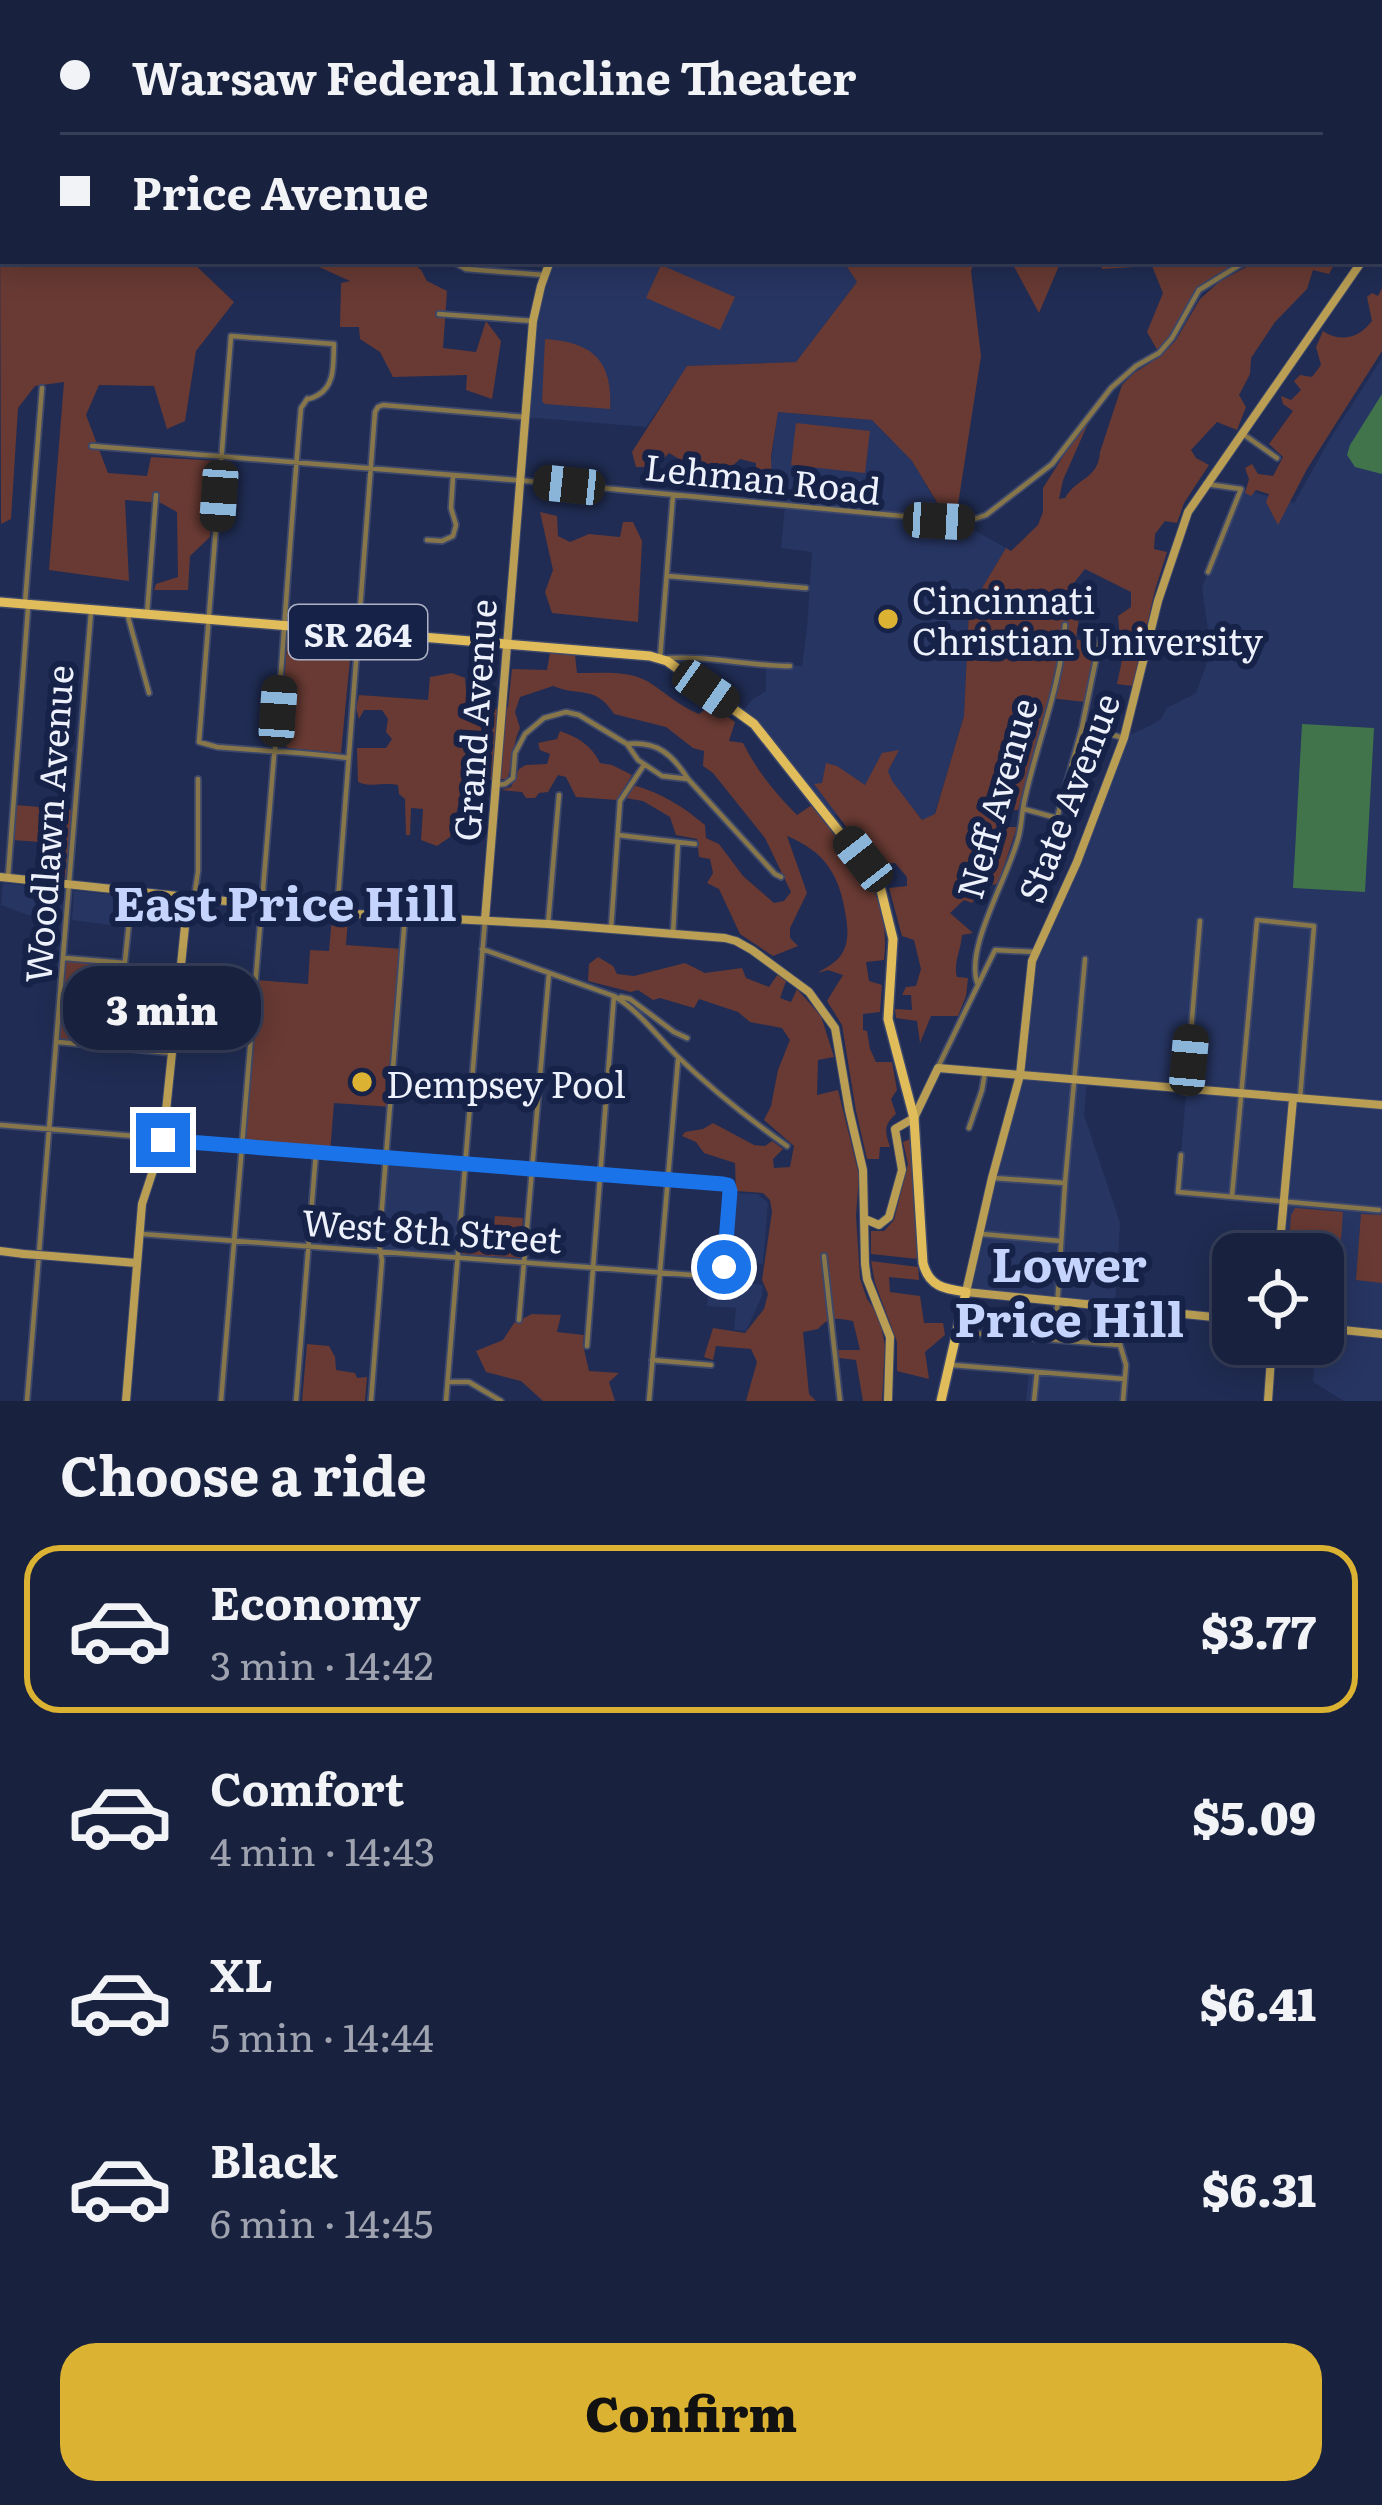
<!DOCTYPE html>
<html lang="en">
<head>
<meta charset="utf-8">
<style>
  body { margin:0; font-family:Literata,serif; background:#252e49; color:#f1f3f6; height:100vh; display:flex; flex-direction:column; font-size:45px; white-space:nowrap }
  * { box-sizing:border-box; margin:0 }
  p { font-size:39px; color:#9fa3b0 }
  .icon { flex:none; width:66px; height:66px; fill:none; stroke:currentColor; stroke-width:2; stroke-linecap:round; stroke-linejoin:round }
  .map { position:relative; height:1401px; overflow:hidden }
  .side { display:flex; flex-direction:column; background:#18213e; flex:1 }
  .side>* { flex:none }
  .top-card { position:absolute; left:0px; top:0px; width:1383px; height:264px; box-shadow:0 6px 30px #0003,0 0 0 3px #363e58; display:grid; align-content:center; height:264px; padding:0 60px; background:#18213e }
  .controls { position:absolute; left:1212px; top:1233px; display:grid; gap:24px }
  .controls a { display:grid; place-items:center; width:132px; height:132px; border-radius:24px; background:#18213e; box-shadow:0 6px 30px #0003,0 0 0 3px #363e58; font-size:60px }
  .end { position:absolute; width:54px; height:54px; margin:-27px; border:15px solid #1a73e8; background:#fff; box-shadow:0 0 0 6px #fff }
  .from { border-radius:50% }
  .bubble { position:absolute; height:84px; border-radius:36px; background:#18213e; box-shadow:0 6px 30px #0003,0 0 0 3px #363e58; font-size:39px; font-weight:800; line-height:84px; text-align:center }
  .car { position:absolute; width:36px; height:72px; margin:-36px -18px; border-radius:15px; box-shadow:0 0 9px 3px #0007; background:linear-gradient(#222 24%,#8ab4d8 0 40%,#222 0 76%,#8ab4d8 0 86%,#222 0) }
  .top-card b { display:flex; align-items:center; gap:42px; height:114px; font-size:45px }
  .top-card b+b { border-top:3px solid #363e58 }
  .top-card i { width:30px; height:30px; background:#f1f3f6 }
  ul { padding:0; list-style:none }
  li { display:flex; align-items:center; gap:36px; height:168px; margin:0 24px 18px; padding:0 36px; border:6px solid transparent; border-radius:36px }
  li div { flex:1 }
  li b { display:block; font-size:45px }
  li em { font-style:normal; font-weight:800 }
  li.current { border-color:#dcb233 }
  li>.icon { width:108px; height:108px; stroke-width:1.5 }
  h2 { padding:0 60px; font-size:54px; line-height:144px }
  .button { display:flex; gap:24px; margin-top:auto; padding:24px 60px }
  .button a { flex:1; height:138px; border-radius:36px; background:#dcb233; color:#111; font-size:48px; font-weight:800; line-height:138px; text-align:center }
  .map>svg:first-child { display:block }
  .built { fill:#273562 }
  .green { fill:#683a33 }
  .water { fill:#41744b }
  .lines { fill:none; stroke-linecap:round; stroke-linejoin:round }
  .street-casing { stroke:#3d486b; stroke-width:8 }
  .secondary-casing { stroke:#3d486b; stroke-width:10 }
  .primary-casing { stroke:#3d486b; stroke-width:12 }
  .street { stroke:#87764a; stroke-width:4.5 }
  .secondary { stroke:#b99e54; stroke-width:8 }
  .primary { stroke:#e0bc5b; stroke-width:9 }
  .secondary-bridge-casing { stroke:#3d486b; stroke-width:10; stroke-linecap:butt }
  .secondary-bridge { stroke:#b99e54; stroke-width:8 }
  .route { stroke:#1a73e8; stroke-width:15 }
  .poi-dot { fill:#dcb233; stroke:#172248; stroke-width:4.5 }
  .labels { text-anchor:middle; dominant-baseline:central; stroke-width:12; stroke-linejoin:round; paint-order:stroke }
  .shield { fill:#172248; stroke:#adb3c6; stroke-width:3 }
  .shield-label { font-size:33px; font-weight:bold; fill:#edf1fc }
  .street-label { font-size:36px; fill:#edf1fc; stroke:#172248 }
  .poi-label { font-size:36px; fill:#edf1fc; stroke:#172248; text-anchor:start }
  .district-label { font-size:48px; font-weight:bold; fill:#c5d4fc; stroke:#172248 }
</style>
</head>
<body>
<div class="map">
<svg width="1382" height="1401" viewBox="0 0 1382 1401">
  <rect width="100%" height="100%" fill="#202c53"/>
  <path class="built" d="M 550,261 L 843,261 L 857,282 L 796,362 L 688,366 L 646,427 L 524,417 L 533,321 Z
    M 1382,358 L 1382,1401 L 1344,1401 L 1313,1382 L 1315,1350 L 1272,1347 L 1272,1344 L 1323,1344 L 1323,1254 L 1279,1254 L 1283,1202 L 1178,1192 L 1186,1092 L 1087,1082 L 1084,1115 L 1120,1223 L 1115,1307 L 966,1292 L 1020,1075 L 1030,970 L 1077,862 L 1124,738 L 1151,725 L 1161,719 L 1167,708 L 1196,693 L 1208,660 L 1210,645 L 1202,587 L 1241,489 L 1294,503 L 1330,439 Z
    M 778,412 L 872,420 L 912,461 L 940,509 L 957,511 L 970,528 L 1006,548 L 969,610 L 964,716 L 930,829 L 894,785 L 830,818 L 740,714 L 752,700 L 766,691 L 766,666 L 802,666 L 807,629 L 812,552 L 781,548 L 785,506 L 765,503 Z
    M 3,883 L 63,890 L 61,917 L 28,915 L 1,905 Z
    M 74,891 L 128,896 L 125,927 L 72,920 Z
    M 387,1158 L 464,1164 L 458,1258 L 380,1252 Z
    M 736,1193 L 758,1194 L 768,1203 L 763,1264 L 730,1261 Z
    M 728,1281 L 763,1285 L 762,1296 L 746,1331 L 734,1330 L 736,1308 L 707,1306 L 709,1283 Z
    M 1029,1371 L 1125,1379 L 1123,1401 L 1026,1401 Z"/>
  <path class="green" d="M 166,0 L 484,0 L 482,3 L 164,3 Z
    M 3,191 L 3,261 L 191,261 L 234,302 L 196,351 L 185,421 L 167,429 L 154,386 L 99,385 L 86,415 L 108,473 L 147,476 L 151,457 L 218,461 L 210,537 L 190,556 L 188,590 L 154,590 L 156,584 L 178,577 L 177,512 L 161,503 L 125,500 L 129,581 L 49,570 L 64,382 L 35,386 L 18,408 L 11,519 L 1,524 L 0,196 Z
    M 306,261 L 410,261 L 421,270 L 427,281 L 447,291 L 443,348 L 476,352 L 486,321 L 501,341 L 492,399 L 466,390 L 467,375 L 393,377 L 380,352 L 360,339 L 359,327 L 340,327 L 341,283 L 350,281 Z
    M 843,261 L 975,261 L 971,271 L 981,356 L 957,511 L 941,509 L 912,461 L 872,420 L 778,412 L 771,456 L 772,492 L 756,491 L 756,463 L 740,459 L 727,471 L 698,470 L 669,453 L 655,467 L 636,467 L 632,452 L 687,366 L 796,362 L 857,282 Z
    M 1011,261 L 1061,261 L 1039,313 Z
    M 1100,261 L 1246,261 L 1199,290 L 1172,338 L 1159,353 L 1147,332 L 1163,293 L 1152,266 L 1102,269 Z
    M 1257,261 L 1336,261 L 1329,274 L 1313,270 L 1307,289 L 1275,322 L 1251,358 L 1250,374 L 1239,395 L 1246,407 L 1237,430 L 1217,422 L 1191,450 L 1196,458 L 1209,465 L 1184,503 L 1177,523 L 1165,521 L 1155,534 L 1154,549 L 1167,552 L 1155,590 L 1133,686 L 1117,684 L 1122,660 L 1118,616 L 1131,607 L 1131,592 L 1085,569 L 1064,595 L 1064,604 L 1080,611 L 1076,639 L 1095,645 L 1085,702 L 1049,698 L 1018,810 L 999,811 L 997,827 L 1017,827 L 998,884 L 983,886 L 972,903 L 964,900 L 950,913 L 973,933 L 962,935 C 961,950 953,964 957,977 L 968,978 L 966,996 L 958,1016 L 931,1016 L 920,1043 L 917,1021 L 896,1018 L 895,1009 L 912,1010 L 911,995 L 902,995 L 906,987 L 916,986 L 921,969 L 914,940 L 902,936 L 889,888 L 907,886 L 907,877 L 895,863 L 875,865 L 814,784 L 822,783 L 826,763 L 837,766 L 865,785 L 882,753 L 899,750 L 888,771 L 892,781 L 922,820 L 935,814 L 964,716 L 969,610 L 1006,548 L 1011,551 L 1038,525 L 1043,512 L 1043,488 L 1074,439 L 1090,419 L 1063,480 L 1059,499 L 1065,498 C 1077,477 1098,480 1100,452 L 1122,385 L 1134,373 L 1161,356 L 1176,340 L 1200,299 L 1219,282 Z
    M 661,265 L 735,297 L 720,330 L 646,298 Z
    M 1382,288 L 1382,351 L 1307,469 L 1278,525 L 1266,502 L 1269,494 L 1256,490 L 1251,496 L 1245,493 L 1249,479 L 1245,468 L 1252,464 L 1258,474 L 1273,476 L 1283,457 L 1269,444 L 1293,411 L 1283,404 L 1281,396 L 1291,400 L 1301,390 L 1294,381 L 1300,375 L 1312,377 L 1321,365 L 1316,347 L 1323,331 C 1341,343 1359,338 1372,321 L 1367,297 L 1372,293 L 1378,296 Z
    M 545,339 C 592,342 613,360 610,409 L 545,404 L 542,401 Z
    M 796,423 L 870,431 L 865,473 L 791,465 Z
    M 540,512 L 557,516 L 558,536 L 570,542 L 589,534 L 620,537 L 623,522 L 633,522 L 642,541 L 638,622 L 552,613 L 545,592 L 553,570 Z
    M 288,632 L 352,639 L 341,753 L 288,748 L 279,741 Z
    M 550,653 L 575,655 L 577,673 C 599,673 628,670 647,681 C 665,692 679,706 699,714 L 711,705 L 735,722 L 729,741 L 743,743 C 757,771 775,793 797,815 L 812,805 C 852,854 892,891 884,960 L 866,962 L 869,981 L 882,985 L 880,1012 L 863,1014 L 863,1030 L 867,1031 L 870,1049 L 876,1062 L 892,1062 L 897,1090 L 891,1099 L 896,1114 C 883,1125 885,1132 890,1147 L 880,1147 L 879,1159 L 867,1159 L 856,1111 L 842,1025 L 827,1001 L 843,975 L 828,970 L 818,973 C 825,968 837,962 841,955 C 849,943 848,931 846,917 C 840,876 826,852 787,836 L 807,893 L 790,928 L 790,938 L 798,946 L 773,956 L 740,934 L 719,889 L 707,883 L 713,873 L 710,859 L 699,857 L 697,839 L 676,835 L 670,817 L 643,801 L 625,798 L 633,785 C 662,793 682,806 705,825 L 706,838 L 719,844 L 743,876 L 774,903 L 784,901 L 791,892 L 765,838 L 713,773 L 703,766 L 704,751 L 693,748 L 666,727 L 614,714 C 596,685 580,697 553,686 L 520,697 L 515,712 L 520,728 C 512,745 514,762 507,779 L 484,780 L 476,771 L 462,791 L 450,837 L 437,846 L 421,840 L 423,809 L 411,808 L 410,835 L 406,835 L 405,799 L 399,794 L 398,785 C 385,782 370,788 358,782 L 357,748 L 386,748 L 392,739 L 386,732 L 388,719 L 382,710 L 364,710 L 359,719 L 356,708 L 359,695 L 428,700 L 430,677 L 452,673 L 465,678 L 467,703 L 492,709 L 508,707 L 512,669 L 547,670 Z
    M 560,731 C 578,737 592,746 600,763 L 612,765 L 632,775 L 617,800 L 576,797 L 566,777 L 558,775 L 548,792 L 539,793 L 535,798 L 526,798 L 522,792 L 501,790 L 511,787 L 519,769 L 526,765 L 547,764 L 550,754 L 540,750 L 538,743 L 557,739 Z
    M 15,805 L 76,810 L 70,884 L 40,881 L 41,842 L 12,840 Z
    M 332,917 L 348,918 L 346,945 L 403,949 L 391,1107 L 334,1103 L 330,1153 L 242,1146 L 255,980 L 308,984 L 310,950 L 329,951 Z
    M 598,957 L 613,966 L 617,974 L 634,976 L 685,963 L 705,973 L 742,968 L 746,978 L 769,987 L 778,974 L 786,981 L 780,998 L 791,1002 L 797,989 L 821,1016 L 834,1057 L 818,1060 L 817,1095 L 838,1090 L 859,1175 L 856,1216 L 860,1278 L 867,1299 L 876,1311 L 881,1325 L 885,1346 L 882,1401 L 863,1401 L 856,1360 L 839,1358 L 837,1350 L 860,1350 L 853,1321 C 836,1318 830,1316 818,1329 L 803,1332 L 809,1394 L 816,1401 L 746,1401 L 757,1362 L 751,1349 L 716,1346 L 713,1360 L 704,1357 L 713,1328 L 745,1333 L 764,1309 L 768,1294 L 762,1280 L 772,1212 L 770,1200 L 763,1193 L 736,1191 L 735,1163 L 704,1153 L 696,1142 L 682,1136 L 685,1132 L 703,1129 L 713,1123 L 754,1145 L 765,1146 L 772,1141 L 783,1149 L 773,1159 L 774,1168 L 790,1167 L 794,1146 L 764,1120 L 771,1106 L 778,1070 L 790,1040 L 782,1028 L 750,1022 L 738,1012 L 699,999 L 694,1008 L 660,998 L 653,1000 L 638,990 L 631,992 L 588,981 L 589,964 Z
    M 63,958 L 125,963 L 116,1049 L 57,1042 Z
    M 910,1139 L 918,1259 L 871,1254 L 871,1231 L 884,1231 L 894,1220 L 908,1164 L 903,1142 Z
    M 1382,1203 L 1382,1283 L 1356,1280 L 1361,1214 L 1381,1215 Z
    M 1295,1208 L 1343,1212 C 1341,1233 1343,1256 1327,1271 L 1323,1270 L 1323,1254 L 1318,1253 L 1319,1236 L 1305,1252 L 1288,1254 L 1291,1215 Z
    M 495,1216 L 523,1218 L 520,1258 L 460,1254 L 462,1225 L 494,1227 Z
    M 871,1261 L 918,1267 L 919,1280 L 889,1277 L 890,1292 L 920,1296 L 924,1323 L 943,1323 L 945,1335 L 925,1352 L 929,1379 L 897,1371 L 897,1342 L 875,1283 Z
    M 532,1314 L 561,1315 L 557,1332 L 584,1335 L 583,1345 L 589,1371 L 619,1373 L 609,1382 L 615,1401 L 543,1401 L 521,1381 L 486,1372 L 476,1351 L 503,1340 L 514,1323 Z
    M 307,1344 L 329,1346 L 335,1357 L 336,1370 L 355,1373 L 357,1378 L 367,1377 L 365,1401 L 302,1401 Z"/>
  <path class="water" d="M 1382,394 L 1382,474 L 1355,467 L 1347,455 L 1350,445 Z
    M 1302,724 L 1374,728 L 1365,892 L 1293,888 Z"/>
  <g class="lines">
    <g class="street-casing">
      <path id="street" d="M 84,0 L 86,3
        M 1055,3 L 1055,0
        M 1133,3 L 1134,0
        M 1380,9 L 1382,3
        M 1380,207 L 1382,207
        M 452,261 L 466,269 L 544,275
        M 439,314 L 533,321
        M 1243,434 L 1277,458
        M 92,446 L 527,481 L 966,522 L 986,515 L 1052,464 L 1111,388 L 1136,366 L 1159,353 L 1172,338 L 1199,290 L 1246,261
        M 1206,484 L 1241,489 L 1208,572
        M 673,495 L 660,659 C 703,654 747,666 790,666
        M 427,540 L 442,541 L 453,536 L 456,525 L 451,508 L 453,477
        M 668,576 L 806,588
        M 25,603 L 42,388
        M 127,613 L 149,693
        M 147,614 L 156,495
        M 1083,727 L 1124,738
        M 627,744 C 657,741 672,754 688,779
        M 495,785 L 505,784 L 513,778 L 515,753 L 525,734 L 544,718 L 566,712 L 579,715 L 627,744 L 638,760 L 662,776 L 688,779 L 775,874 L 781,877
        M 1024,809 L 1057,818 L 1082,727 L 1102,630
        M 618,835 L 695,844
        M 8,877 L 28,608
        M 194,898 L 198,871 L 198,779
        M 337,912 L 375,412 L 378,407 L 383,405 L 524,417
        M 548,924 L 559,795
        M 611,929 L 620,801 L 644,765
        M 673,934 L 678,842
        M 482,949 L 614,996 C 639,1011 656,1035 676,1055 C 710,1088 749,1119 787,1146
        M 65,958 L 125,963
        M 978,985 C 963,949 1010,875 1019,835 C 1022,822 1022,810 1025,798 C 1038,740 1061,685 1065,625
        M 621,997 L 630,999 L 674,1032 L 687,1038
        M 58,1042 L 172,1053
        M 116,1049 L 132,893
        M 939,1065 L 995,950 L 1035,952
        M 1186,1092 L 1200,921
        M 0,1125 L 723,1184 L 728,1185 L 730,1191 L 724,1267 L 719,1277 L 142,1234
        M 969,1128 L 982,1090 L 985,1072
        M 1181,1155 L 1178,1192 L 1379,1210
        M 993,1178 L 1065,1183
        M 1232,1196 L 1257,920 L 1314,926 L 1300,1099
        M 982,1234 L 1060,1241
        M 824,1256 L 840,1401
        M 1109,1307 L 1126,1365 L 1123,1401
        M 519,1320 L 549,973
        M 957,1332 L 1119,1345
        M 1055,1340 L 1065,1183 L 1085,959
        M 587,1346 L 614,996
        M 652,1360 L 711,1365
        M 952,1365 L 1125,1379
        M 448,1382 L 469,1382 L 501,1401
        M 27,1401 L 91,612
        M 221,1401 L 274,756 L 275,751 C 284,637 291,522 301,408 C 314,390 300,405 318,395 C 336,385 333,361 334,344 L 231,336 L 199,742 L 217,747 L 269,751 C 295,752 322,755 348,758
        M 296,1401 L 316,1152
        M 371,1401 L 382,1260 L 379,1245 L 405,916
        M 446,1401 L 485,920
        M 649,1401 L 678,1060
        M 1034,1401 L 1037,1372"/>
    </g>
    <g class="secondary-casing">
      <path id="secondary" d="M 782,3 L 786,0
        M 1380,236 L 1382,233
        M 0,877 L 337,913 L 548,924 L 725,938 L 736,941 L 752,950 L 809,992 L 835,1028 L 849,1110 L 863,1170 L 865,1264 L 867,1279 L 890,1337 L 888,1401
        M 485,920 L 533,321 L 541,286 L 550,261
        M 865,1219 L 879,1225 L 889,1217 L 902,1170 L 895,1129 L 914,1118 L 938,1068 L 1382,1105
        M 0,1251 L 24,1254
        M 1279,1254 L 1293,1099
        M 51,1256 L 136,1263
        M 1233,1319 L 966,1292 L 992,1178 L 1020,1075 L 1032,961 L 1077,862 L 1124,738 L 1158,601 L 1188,512 L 1362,261
        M 1323,1328 L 1382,1334
        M 126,1401 L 142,1204 L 163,1140 L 188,897
        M 1268,1401 L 1272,1344"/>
    </g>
    <g class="primary-casing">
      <path id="primary" d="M 0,602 L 650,656 L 667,661 L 754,724 L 879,882 L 893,939 L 888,1019 L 914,1118 L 923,1263 C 929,1287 945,1289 966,1292 L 941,1401"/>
    </g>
    <use href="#street" class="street"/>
    <use href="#secondary" class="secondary"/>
    <use href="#primary" class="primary"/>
    <g class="secondary-bridge-casing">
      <path id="secondary-bridge" d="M 24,1254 L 51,1256"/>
    </g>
    <use href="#secondary-bridge" class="secondary-bridge"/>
  </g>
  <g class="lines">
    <path class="route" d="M 163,1140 L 723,1184 L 728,1185 L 730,1191 L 724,1267"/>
  </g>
  <g class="poi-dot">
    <circle cx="888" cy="619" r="12"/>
    <circle cx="362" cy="1082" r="12"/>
  </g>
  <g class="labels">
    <rect class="shield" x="289" y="605" width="138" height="54" rx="9"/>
    <g class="shield-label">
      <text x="358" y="632">SR 264</text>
    </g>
    <g class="street-label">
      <text transform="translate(763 477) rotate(6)">Lehman Road</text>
      <text transform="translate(473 720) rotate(-86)">Grand Avenue</text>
      <text transform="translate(1067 797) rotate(-69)">State Avenue</text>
      <text transform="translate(995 798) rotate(-74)">Neff Avenue</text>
      <text transform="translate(47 824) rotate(-86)">Woodlawn Avenue</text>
      <text transform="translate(432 1229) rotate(4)">West 8th Street</text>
    </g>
    <g class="poi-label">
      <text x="912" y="598">Cincinnati<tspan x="912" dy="41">Christian University</tspan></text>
      <text x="386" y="1082">Dempsey Pool</text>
    </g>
    <g class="district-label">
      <text x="285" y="900">East Price Hill</text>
      <text x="1069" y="1261">Lower<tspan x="1069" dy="55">Price Hill</tspan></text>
    </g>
  </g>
</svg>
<div class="controls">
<a><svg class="icon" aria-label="locate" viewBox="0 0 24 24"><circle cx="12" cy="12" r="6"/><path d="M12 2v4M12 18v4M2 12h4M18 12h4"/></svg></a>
</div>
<i class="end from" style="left:724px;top:1267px"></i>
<i class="end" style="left:163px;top:1140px"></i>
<div class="bubble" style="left:63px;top:966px;width:198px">3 min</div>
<i class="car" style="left:569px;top:485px;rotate:276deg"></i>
<i class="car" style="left:219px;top:496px;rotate:184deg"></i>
<i class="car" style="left:939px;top:521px;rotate:93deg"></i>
<i class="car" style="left:706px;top:689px;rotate:125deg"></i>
<i class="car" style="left:278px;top:711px;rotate:4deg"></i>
<i class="car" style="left:863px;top:859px;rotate:322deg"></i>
<i class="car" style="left:1189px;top:1060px;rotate:5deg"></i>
<div class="top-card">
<b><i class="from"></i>Warsaw Federal Incline Theater</b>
<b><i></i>Price Avenue</b>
</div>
</div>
<section class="side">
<h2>Choose a ride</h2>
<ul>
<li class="current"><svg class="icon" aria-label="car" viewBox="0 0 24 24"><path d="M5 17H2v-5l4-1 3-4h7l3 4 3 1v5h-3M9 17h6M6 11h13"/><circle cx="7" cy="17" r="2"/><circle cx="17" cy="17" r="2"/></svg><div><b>Economy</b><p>3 min · 14:42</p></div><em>$3.77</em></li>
<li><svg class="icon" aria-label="car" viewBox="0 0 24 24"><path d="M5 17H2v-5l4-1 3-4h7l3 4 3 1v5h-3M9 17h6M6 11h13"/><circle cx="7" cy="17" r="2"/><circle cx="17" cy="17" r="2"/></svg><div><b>Comfort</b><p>4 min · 14:43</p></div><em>$5.09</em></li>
<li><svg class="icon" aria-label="car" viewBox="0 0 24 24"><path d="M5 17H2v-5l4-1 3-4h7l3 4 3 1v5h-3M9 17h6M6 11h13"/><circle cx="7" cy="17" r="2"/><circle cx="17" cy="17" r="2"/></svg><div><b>XL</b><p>5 min · 14:44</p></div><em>$6.41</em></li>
<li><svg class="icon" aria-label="car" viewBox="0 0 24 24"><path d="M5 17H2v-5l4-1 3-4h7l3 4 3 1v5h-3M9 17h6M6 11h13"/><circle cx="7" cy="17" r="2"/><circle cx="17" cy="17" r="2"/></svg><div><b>Black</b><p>6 min · 14:45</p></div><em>$6.31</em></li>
</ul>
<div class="button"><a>Confirm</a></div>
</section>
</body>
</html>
